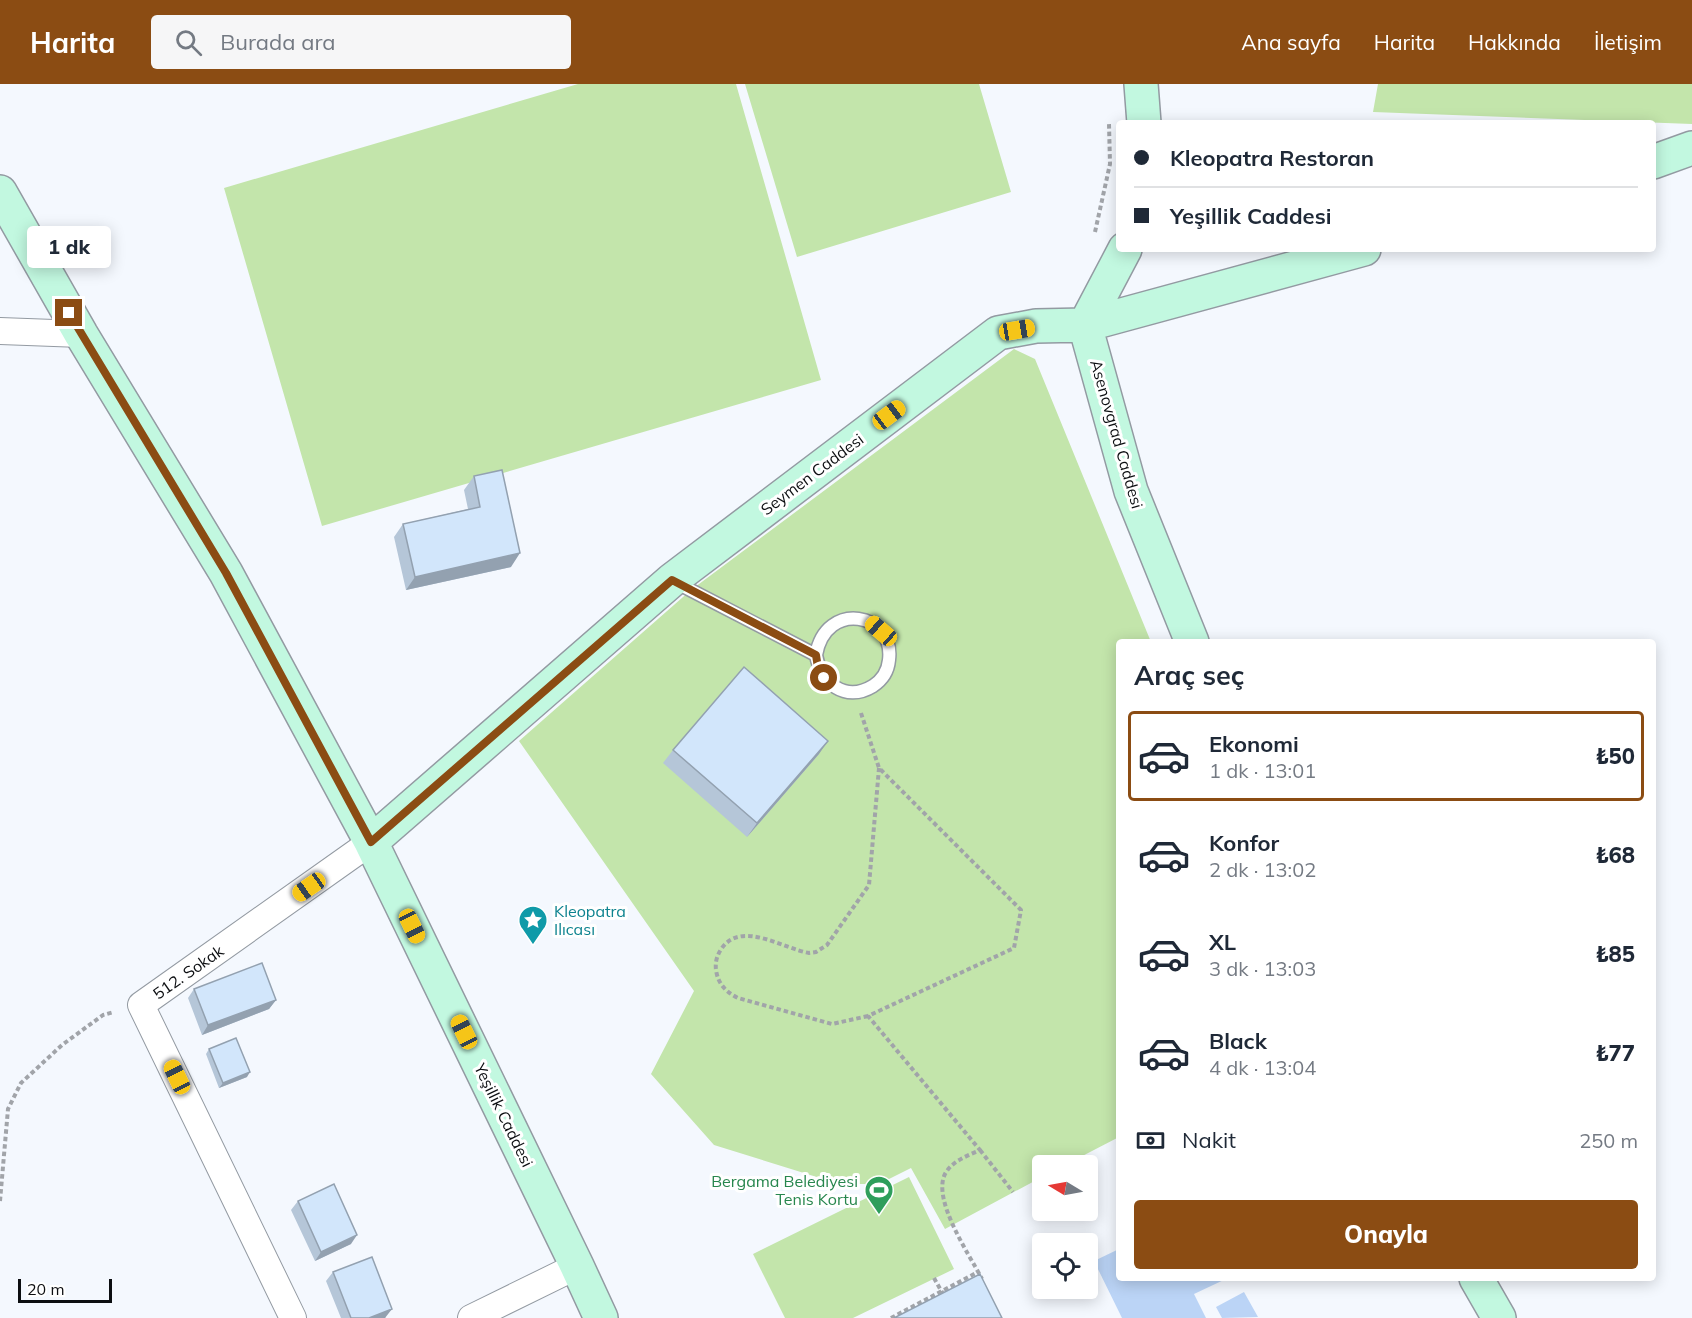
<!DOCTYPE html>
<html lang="tr">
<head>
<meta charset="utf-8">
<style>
  body { margin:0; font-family:Mulish,sans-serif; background:#f6f6f7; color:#1f2937; height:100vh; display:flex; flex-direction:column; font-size:22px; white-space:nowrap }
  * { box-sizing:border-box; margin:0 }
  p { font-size:20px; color:#747a83 }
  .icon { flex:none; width:33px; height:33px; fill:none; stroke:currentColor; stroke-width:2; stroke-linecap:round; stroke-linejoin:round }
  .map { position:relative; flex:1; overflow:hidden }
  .panel { position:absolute; left:1116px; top:555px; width:540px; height:642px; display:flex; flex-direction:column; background:#fff; border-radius:6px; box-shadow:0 3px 15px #0003 }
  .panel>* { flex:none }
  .banner { position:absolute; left:1116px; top:36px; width:540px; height:132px; border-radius:6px; box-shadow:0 3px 15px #0003; display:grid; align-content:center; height:132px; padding:0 18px; background:#fff }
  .needle { width:39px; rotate:280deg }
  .buttons { position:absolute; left:1032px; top:1071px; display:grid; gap:12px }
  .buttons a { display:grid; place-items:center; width:66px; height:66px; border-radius:6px; background:#fff; box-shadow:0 3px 15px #0003; font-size:30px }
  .scale { position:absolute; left:18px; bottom:15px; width:94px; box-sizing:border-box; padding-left:6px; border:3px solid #0c0e11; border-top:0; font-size:16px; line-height:21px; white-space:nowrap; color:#0c0e11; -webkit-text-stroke:4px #fff; paint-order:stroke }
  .end { position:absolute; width:27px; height:27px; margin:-14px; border:8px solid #8b4c13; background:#fff; box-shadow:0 0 0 3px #fff }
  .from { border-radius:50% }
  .bubble { position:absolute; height:42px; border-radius:6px; background:#fff; box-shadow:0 3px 15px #0003; font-size:20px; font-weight:800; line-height:42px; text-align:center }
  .car { position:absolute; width:18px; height:36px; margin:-18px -9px; border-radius:8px; box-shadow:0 0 4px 2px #0007; background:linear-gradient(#f5c518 24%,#345 0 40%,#f5c518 0 76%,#345 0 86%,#f5c518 0) }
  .banner b { display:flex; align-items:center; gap:21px; height:57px; font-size:22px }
  .banner b+b { border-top:2px solid #e0e1e3 }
  .banner i { width:15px; height:15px; background:#1f2937 }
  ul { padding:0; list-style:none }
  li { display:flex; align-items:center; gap:18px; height:90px; margin:0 12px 9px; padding:0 6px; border:3px solid transparent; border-radius:6px }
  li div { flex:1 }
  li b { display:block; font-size:22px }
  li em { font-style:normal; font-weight:800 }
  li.on { border-color:#8b4c13 }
  li>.icon { width:54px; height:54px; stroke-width:1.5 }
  h2 { padding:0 18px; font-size:27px; line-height:72px }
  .pay { display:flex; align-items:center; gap:15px; height:66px; padding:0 18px; font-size:22px }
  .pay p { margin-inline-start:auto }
  .primary-button { display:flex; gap:12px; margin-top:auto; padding:12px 18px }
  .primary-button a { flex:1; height:69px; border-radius:6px; background:#8b4c13; color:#fff; font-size:24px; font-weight:800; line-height:69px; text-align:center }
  header { display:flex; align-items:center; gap:36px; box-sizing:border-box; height:84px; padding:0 30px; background:#8b4c13; color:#fff }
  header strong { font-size:28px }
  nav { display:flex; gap:33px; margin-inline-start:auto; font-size:21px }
  .search { width:420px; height:54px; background:#f6f6f7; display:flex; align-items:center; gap:15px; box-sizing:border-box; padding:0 21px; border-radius:6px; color:#747a83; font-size:22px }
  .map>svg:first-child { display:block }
  .green { fill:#c3e5ab }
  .water { fill:#bbd4f6 }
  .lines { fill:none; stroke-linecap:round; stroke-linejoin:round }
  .lane-casing { stroke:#939aa2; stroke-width:15 }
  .street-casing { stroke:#939aa2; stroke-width:28 }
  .secondary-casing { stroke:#939aa2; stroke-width:36 }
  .path { stroke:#a1a4a9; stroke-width:4; stroke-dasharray:4.5 3; stroke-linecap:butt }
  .lane { stroke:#fff; stroke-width:12 }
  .street { stroke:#fff; stroke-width:26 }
  .secondary { stroke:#c2f8e0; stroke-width:33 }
  .wall { fill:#b5c6d8 }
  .shaded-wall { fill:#93a1b0 }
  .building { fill:#d2e6fb; stroke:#93a1b0; stroke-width:1.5 }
  .route { stroke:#8b4c13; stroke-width:8 }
  .labels { text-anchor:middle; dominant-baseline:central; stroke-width:6; stroke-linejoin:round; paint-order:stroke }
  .street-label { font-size:16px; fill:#0c0e11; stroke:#fff }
  .culture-label { font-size:16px; fill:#0d838f; stroke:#fff; text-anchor:start }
  .leisure-label { font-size:16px; fill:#27864d; stroke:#fff; text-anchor:end }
</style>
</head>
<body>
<header>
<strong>Harita</strong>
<div class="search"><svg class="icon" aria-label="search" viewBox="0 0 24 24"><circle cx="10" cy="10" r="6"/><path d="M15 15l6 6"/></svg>Burada ara</div>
<nav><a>Ana sayfa</a><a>Harita</a><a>Hakkında</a><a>İletişim</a></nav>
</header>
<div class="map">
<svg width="1692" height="1234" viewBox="0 0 1692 1234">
  <rect width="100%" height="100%" fill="#f4f8fe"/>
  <path class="green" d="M 578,0 L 736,0 L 821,296 L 322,442 L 224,104 Z
    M 745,0 L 979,0 L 1011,108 L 797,173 Z
    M 1378,0 L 1692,0 L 1692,40 L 1373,28 Z
    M 1014,265 L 1035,275 L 1151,558 L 1119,558 L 1119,1053 L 1065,1081 L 1042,1082 L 1042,1093 L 945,1145 L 911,1084 L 889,1095 L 871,1100 L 852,1100 L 820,1094 L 714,1061 L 651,990 L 694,907 L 519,657 L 691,506 Z
    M 909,1093 L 954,1185 L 853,1234 L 785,1234 L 753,1170 Z"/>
  <path class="water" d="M 1119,1165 L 1119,1194 L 1228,1194 L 1194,1210 L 1206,1234 L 1122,1234 L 1094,1177 Z
    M 1244,1208 L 1258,1233 L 1222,1234 L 1216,1223 Z"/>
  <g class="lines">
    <g class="lane-casing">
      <path id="lane" d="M 675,498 L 816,571 C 821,599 845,619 873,602 C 882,596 888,587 889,576 C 895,529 826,515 816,571"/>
    </g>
    <g class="street-casing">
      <path id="street" d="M 0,247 L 81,250
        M 293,1234 L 141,921 L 371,758
        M 471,1234 L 577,1182"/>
    </g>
    <g class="secondary-casing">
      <path id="secondary" d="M 1141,0 L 1144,39
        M 1653,78 L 1692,64
        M 0,108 L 81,250 L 226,489 L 371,758 L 577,1182 L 601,1234
        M 1085,241 L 1131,407 L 1192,558
        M 1085,241 L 1125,165
        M 371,758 L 672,496 L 998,249 L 1036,242 L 1085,241 L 1364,165
        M 1476,1194 L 1499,1234"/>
    </g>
    <path class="path" d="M 1095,148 L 1110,80 L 1109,40
      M 861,629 L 879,684 L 1021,826 L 1014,864 L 868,932 L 980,1066 C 967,1072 952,1077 945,1090 C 932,1116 969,1170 982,1195
      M 868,932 L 832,940 L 738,914 C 726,908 718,900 716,886 C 715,878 717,871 722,864 C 742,836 784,865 809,869 L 816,868 L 827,861 L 869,801 L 879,684
      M 980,1066 L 1013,1108
      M 0,1117 L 8,1025 L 21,999 L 62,961 L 103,931 L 114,928
      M 934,1194 L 943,1210
      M 891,1234 L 978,1188"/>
    <use href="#lane" class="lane"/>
    <use href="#street" class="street"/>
    <use href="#secondary" class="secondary"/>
  </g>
  <path class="wall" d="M 474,392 L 511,483 L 406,506 L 394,453 L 403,440 L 468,425 L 464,406 Z
    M 673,666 L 819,670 L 747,753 L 663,679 Z
    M 194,905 L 276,916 L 269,925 L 202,951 L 188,914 Z
    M 209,965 L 247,993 L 219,1004 L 206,970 Z
    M 298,1117 L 351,1160 L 315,1177 L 291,1126 Z
    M 333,1188 L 386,1234 L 341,1234 L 326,1197 Z"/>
  <path class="shaded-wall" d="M 520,469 L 511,483 L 406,506 L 415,493 Z
    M 828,657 L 819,670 L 747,753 L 757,739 Z
    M 276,916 L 269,925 L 202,951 L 208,941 Z
    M 250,988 L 247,993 L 219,1004 L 223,999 Z
    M 357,1151 L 351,1160 L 315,1177 L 321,1168 Z
    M 392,1225 L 385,1234 L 369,1234 Z"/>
  <path class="building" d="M 502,386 L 520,469 L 415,493 L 403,440 L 480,423 L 474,392 Z
    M 744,583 L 828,657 L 757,739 L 673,666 Z
    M 262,879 L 276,916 L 208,941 L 194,905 Z
    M 236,954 L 250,988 L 223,999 L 209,965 Z
    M 334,1100 L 357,1151 L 321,1168 L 298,1117 Z
    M 372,1173 L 392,1225 L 369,1234 L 351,1234 L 333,1188 Z
    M 980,1190 L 1002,1234 L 894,1234 Z"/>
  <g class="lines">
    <path class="route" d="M 69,229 L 226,489 L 371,758 L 672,496 L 816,571 L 818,584 L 824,594"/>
  </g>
  <defs>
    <g id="sight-pin" transform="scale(1.5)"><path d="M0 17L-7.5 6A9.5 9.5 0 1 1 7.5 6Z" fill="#0f9aa8" stroke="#fff"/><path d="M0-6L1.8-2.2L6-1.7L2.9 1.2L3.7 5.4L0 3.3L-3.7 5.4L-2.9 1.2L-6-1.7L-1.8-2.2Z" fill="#fff"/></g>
    <g id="stadium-pin" transform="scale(1.5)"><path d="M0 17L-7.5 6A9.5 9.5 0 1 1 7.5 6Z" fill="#2e9e5b" stroke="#fff"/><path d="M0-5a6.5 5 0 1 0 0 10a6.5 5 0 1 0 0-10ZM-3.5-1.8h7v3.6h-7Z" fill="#fff"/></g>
  </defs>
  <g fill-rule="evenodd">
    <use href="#sight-pin" x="533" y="836"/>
    <use href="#stadium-pin" x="879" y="1106"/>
  </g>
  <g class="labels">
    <g class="street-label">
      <text transform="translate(1117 350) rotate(74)">Asenovgrad Caddesi</text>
      <text transform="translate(812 390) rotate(-37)">Seymen Caddesi</text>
      <text transform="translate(188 888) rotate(-35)">512. Sokak</text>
      <text transform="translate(504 1031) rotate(64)">Yeşillik Caddesi</text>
    </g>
    <g class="culture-label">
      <text x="554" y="827">Kleopatra<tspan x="554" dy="18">Ilıcası</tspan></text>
    </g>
    <g class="leisure-label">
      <text x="858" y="1097">Bergama Belediyesi<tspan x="858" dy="18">Tenis Kortu</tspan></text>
    </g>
  </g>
</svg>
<div class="buttons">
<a><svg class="needle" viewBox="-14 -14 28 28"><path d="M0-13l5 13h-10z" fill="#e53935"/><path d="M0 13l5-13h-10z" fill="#747a83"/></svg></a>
<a><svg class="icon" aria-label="locate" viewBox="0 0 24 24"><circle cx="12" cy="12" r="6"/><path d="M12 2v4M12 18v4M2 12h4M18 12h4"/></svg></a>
</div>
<div class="scale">20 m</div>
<i class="end from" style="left:824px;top:594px"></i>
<i class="end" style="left:69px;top:229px"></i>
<div class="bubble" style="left:27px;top:142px;width:84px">1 dk</div>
<i class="car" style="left:1017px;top:246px;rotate:80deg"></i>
<i class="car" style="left:889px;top:331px;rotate:53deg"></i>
<i class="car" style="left:881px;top:547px;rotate:311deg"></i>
<i class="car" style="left:309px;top:803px;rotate:235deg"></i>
<i class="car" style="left:412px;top:842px;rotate:154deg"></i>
<i class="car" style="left:464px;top:948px;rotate:334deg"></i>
<i class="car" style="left:177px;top:993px;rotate:334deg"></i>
<div class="banner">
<b><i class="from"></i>Kleopatra Restoran</b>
<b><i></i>Yeşillik Caddesi</b>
</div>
<section class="panel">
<h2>Araç seç</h2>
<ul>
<li class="on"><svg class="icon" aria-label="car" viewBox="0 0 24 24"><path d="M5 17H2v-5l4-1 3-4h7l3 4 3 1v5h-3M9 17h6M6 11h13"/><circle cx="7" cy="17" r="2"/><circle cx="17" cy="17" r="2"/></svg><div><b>Ekonomi</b><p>1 dk · 13:01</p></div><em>₺50</em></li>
<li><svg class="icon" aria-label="car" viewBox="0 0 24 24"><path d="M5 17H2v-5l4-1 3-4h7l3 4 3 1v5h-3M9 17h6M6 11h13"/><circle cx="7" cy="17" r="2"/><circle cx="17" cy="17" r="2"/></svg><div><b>Konfor</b><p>2 dk · 13:02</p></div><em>₺68</em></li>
<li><svg class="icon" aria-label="car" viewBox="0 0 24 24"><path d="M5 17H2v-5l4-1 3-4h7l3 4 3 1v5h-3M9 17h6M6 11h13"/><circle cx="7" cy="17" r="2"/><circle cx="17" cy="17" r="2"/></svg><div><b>XL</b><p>3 dk · 13:03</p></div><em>₺85</em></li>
<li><svg class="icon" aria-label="car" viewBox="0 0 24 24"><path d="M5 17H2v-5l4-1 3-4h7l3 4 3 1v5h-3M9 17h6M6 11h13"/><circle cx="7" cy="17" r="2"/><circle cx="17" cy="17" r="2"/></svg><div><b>Black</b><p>4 dk · 13:04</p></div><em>₺77</em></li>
</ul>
<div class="pay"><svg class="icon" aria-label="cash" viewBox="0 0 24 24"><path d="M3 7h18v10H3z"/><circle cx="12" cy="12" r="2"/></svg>Nakit<p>250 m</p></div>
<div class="primary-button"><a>Onayla</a></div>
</section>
</div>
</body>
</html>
